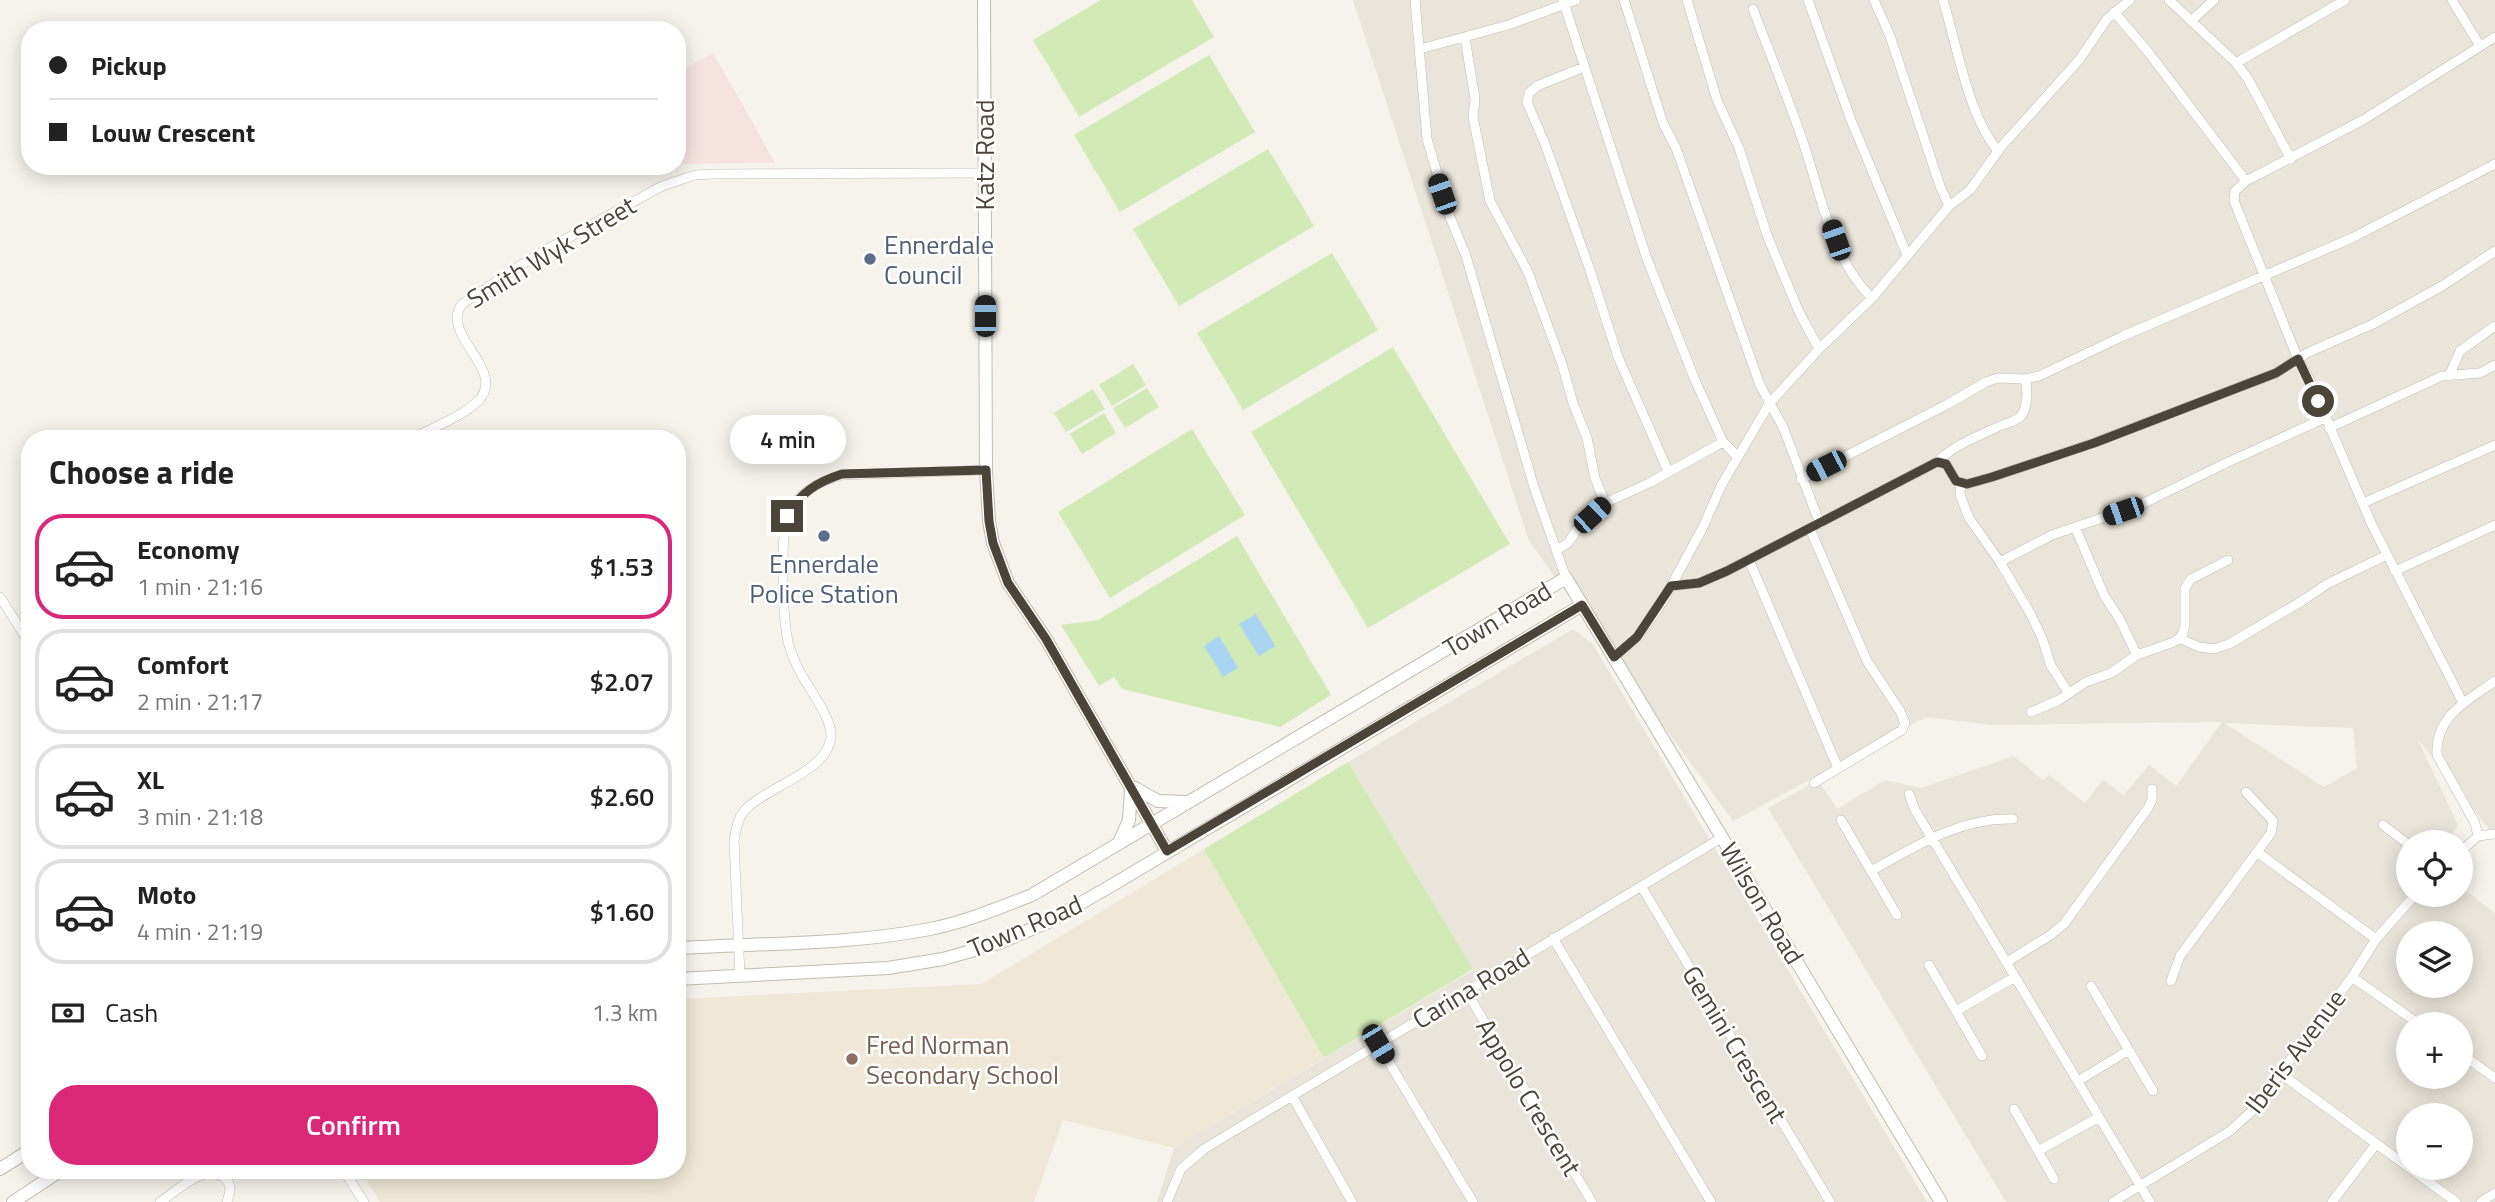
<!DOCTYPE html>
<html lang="en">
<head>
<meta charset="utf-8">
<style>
  body { margin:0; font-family:"Titillium Web",sans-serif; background:#f2f2f2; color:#222; height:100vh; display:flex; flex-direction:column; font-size:26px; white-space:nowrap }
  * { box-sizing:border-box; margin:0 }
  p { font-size:23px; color:#767676 }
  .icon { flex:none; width:38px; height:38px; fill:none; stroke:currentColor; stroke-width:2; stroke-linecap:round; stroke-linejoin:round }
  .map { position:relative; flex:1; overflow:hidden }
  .details { position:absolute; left:21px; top:430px; width:665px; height:749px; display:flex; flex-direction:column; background:#fff; border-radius:28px; box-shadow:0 4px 18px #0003 }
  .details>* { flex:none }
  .top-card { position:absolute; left:21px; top:21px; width:665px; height:154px; border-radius:28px; box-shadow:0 4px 18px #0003; display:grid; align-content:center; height:154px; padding:0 28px; background:#fff }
  .tools { position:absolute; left:2396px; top:830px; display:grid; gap:14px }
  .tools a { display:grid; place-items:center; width:77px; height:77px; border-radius:50%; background:#fff; box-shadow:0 4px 18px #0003; font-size:35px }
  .end { position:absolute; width:32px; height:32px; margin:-16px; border:9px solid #4b4439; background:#fff; box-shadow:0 0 0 4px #fff }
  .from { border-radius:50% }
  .bubble { position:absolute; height:49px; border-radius:24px; background:#fff; box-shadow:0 4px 18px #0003; font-size:23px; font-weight:600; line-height:49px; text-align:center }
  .car { position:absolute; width:21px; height:42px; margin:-21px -10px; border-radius:9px; box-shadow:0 0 5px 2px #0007; background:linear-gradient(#222 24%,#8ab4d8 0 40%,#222 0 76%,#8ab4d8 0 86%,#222 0) }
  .top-card b { display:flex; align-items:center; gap:24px; height:66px; font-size:26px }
  .top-card b+b { border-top:2px solid #e0e0e0 }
  .top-card i { width:18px; height:18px; background:#222 }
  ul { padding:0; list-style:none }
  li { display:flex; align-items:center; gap:21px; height:105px; margin:0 14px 10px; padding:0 14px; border:4px solid #e0e0e0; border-radius:28px }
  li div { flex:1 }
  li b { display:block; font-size:26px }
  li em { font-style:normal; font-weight:600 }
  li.active { border-color:#db2777 }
  li>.icon { width:63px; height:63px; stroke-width:1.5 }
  h2 { padding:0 28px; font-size:32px; line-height:84px }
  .pay { display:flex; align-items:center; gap:18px; height:77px; padding:0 28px; font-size:26px }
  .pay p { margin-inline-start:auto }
  .primary-button { display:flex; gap:14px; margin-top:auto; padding:14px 28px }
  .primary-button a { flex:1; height:80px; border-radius:28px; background:#db2777; color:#fff; font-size:28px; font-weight:600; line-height:80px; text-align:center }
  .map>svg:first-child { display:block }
  .residential { fill:#eae5da; fill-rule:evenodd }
  .education { fill:#efe8d6 }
  .medical { fill:#f6e3e0 }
  .green { fill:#d2eab5 }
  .water { fill:#a9d4f2 }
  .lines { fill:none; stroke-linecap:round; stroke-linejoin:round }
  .minor-casing { stroke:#c2bbae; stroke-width:10 }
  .tertiary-casing { stroke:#c2bbae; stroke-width:14 }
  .minor { stroke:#fff; stroke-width:9 }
  .tertiary { stroke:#fff; stroke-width:12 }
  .route { stroke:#4b4439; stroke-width:9 }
  .service-dot { fill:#5c6f8a; stroke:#fff; stroke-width:2.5 }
  .education-dot { fill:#8d6e63; stroke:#fff; stroke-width:2.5 }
  .labels { text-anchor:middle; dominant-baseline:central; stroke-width:5; stroke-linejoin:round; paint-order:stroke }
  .street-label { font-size:26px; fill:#4b4439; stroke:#fff }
  .service-label { font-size:26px; fill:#4e5e75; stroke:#fff; text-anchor:start }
  .education-label { font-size:26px; fill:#785e54; stroke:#fff; text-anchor:start }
</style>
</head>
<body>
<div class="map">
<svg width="2495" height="1202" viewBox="0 0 2495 1202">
  <rect width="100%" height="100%" fill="#f6f3ec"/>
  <path class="residential" d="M 1353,0 L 2495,0 L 2495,837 L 2417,738 L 2458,825 L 2450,837 L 2442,842 L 2408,842 L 2408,894 L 2460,894 L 2461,887 L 2495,913 L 2495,1202 L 2006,1202 L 1768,808 L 1818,780 L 1837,809 L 1885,780 L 1921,788 L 2014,756 L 2043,780 L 2049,775 L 2085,803 L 2103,780 L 2124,795 L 2149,765 L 2176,786 L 2222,722 L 1991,725 L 1926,717 L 1733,821 L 1529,541 ZM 2224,723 L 2353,728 L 2357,768 L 2324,787 ZM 2408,933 L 2460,933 L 2460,985 L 2408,985 ZM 2408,1024 L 2460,1024 L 2460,1076 L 2408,1076 ZM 2408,1115 L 2460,1115 L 2460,1167 L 2408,1167 Z
    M 1573,629 L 1592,643 L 1927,1202 L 1157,1202 L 1174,1148 L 1473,970 L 1348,762 Z"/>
  <path class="education" d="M 1204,849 L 1324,1058 L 1174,1148 L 1063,1120 L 1034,1202 L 380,1202 L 361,1171 L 677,1171 L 677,999 L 982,984 Z"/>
  <path class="medical" d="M 713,53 L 749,116 L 775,163 L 682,164 L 677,156 L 677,73 Z"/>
  <path class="green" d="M 1101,0 L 1192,0 L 1214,37 L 1079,117 L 1033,40 Z
    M 1209,55 L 1255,132 L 1120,212 L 1074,135 Z
    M 1268,149 L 1314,226 L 1179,306 L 1133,229 Z
    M 1332,253 L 1378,330 L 1243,410 L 1197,333 Z
    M 1393,347 L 1510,544 L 1368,628 L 1251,432 Z
    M 1133,364 L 1146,385 L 1112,406 L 1099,385 Z
    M 1147,388 L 1159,407 L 1125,428 L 1113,408 Z
    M 1093,389 L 1105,409 L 1066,432 L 1054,413 Z
    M 1104,413 L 1116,433 L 1082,454 L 1070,434 Z
    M 1192,429 L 1245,515 L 1110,598 L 1058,512 Z
    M 1237,536 L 1331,695 L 1280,727 L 1122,689 L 1114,677 L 1099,686 L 1061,625 L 1098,620 Z
    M 1348,762 L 1473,969 L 1324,1058 L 1204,849 Z"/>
  <path class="water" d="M 1256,614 L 1275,646 L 1259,656 L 1239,624 Z
    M 1219,636 L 1238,668 L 1223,677 L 1204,646 Z"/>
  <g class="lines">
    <g class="minor-casing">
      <path id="minor" d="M 1415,0 L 1427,139 L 1450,217 L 1466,256 L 1534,487 L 1566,578
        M 1563,0 L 1647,259 L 1695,380 L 1723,442 L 1737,456
        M 1624,0 L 1663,123 L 1676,148 L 1760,385 L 1783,427 L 1820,524
        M 1687,0 L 1717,100 L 1739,148 L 1767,235 L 1799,312 L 1819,349
        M 1808,0 L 1851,120 L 1907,255
        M 1874,0 L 1890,36 L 1940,186 L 1949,206
        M 1943,0 C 1957,45 1968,116 1998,151
        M 2169,0 L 2236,63 L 2248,79 L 2291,159
        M 2452,0 L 2480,46
        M 1753,9 C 1769,51 1786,93 1801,136 C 1820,189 1830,258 1872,298
        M 2114,12 L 2149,53 L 2246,181
        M 2191,21 L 2214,0
        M 1465,38 L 1475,99 L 1473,117 L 1490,201 L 1528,272 L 1562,364 L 1573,403 L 1587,438 L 1595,478 L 1605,503
        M 1420,49 L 1508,25 L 1576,0
        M 2236,63 L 2345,0
        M 1584,67 L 1537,86 L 1529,93 L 1527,102 L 1545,144 L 1590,270 L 1618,357 L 1668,471
        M 2449,376 L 2460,351 L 2495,326
        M 2329,428 L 2442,376 L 2480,373 L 2495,365
        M 412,439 C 433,427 462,417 479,400 C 507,369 439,335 462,304 L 535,256 L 662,186 L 695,175 L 713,174 L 985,173
        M 1937,462 C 1954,445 1978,436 2000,426 C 2006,423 2016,421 2020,417 C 2028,409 2028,389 2025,379
        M 1801,479 L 1948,404 L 1986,382 L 1998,378 L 2025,379 L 2039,376 L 2123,336 L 2352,238 L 2495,164
        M 1961,482 L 1960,495 L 1969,518 L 2000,562 L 2030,613 L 2042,638 L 2051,666 L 2068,692
        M 2363,503 L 2495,445
        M 2075,527 L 2104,595 L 2120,620 L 2137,655
        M 1810,529 L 1867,661 L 1900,711 L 1905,723 L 1902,730 L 1814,783
        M 1557,550 L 1568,543 L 1578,528 L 1605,503 L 1649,483 L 1723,442
        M 1749,560 L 1838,768
        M 2000,562 L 2052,535 L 2140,505 L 2224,464 L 2325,418
        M 2395,571 L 2495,525
        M 1671,586 L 1699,583 L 1727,571 L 1937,462 L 1946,464 L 1956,481 L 1967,484 L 1992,477 L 2093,443 L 2276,373 L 2307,353 L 2373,324 L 2442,286 L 2495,251
        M 0,597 L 30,644
        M 2179,638 L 2199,647 L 2214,649 L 2229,644 L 2302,601 L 2327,584 L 2387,555
        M 1614,657 L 1638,637 L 1663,601 L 1703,527 L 1722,484 L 1769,404 L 1819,349 L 1872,298 L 1949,206 L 1970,190 L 2001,147 L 2079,60 L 2107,19 L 2130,0
        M 2463,703 L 2372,525 L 2311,383 L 2298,359 L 2234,201 L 2235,191 L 2246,181 L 2363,120 L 2495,37
        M 2031,712 L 2059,700 L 2086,682 L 2111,673 L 2137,655 L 2174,642 L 2182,636 L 2185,625 L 2185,588 L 2191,579 L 2228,560
        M 1909,794 L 1915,810 L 2150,1202
        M 1841,820 L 1897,915
        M 2383,825 L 2408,844
        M 2478,836 L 2475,823 L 2437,755 C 2435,716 2467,701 2495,681
        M 2478,836 L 2495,834
        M 2257,852 L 2376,939
        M 2460,852 L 2478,836
        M 1871,871 C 1914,847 1961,817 2013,819
        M 1641,886 L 1830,1202
        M 1553,938 L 1711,1202
        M 2007,962 L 2049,936 L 2064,924 L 2148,808 L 2152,800 L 2152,789
        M 1929,965 L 1982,1056
        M 740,976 L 734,841 C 736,830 737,820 744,811 C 765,787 828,772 831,737 C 832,716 806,686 797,666 C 793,657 788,646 787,636 C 783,614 780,532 788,514 C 798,492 820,481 842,475 L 986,470
        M 2352,977 L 2419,1024
        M 2171,981 L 2180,956 L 2271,833 L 2273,821 L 2246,792
        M 2091,986 L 2153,1091
        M 1466,991 L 1592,1202
        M 1956,1011 L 2015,977
        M 1378,1044 L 1473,1202
        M 2460,1053 L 2495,1078
        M 2281,1074 L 2456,1202
        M 2078,1081 L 2129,1050
        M 1292,1096 L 1352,1202
        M 2014,1109 L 2054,1179
        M 2038,1151 L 2099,1117
        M 344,1171 L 364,1202
        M 160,1202 C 176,1192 204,1163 223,1177 C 233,1184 230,1192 227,1202
        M 1167,1202 L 1181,1169 L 1204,1149 L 1723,837
        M 2113,1202 L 2230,1131 L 2253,1110 L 2352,977 L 2376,939 L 2416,894
        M 2332,1202 L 2376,1144
        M 2481,1202 L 2495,1193"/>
    </g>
    <g class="tertiary-casing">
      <path id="tertiary" d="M 984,0 L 986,470 L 989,521 L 993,543 L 1008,583 L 1046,639 L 1167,851
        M 1135,788 L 1158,801 L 1186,802
        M 1119,843 L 1129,820 L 1131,790
        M 677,948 C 761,943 848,945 930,929 C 965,922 999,908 1032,895 L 1566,578 L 1941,1202
        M 677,979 L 888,968 L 943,959 L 999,943 L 1048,922 L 1109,887 L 1582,605
        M 0,1169 L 30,1150
        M 13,1202 L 60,1171"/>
    </g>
    <use href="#minor" class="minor"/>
    <use href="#tertiary" class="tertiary"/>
  </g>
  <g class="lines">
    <path class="route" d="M 787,516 C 800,493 817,482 842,474 L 986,470 L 989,521 L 993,543 L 1008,583 L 1046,639 L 1167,851 L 1582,605 L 1614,657 L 1637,637 L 1671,586 L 1699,583 L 1727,571 L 1937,462 L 1946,464 L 1956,481 L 1967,484 L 1992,477 L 2094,443 L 2276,373 L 2298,359 L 2318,401"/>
  </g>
  <g class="service-dot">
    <circle cx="870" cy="259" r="7"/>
    <circle cx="824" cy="536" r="7"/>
  </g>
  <circle class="education-dot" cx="852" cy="1059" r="7"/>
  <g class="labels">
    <g class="street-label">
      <text transform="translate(984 155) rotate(-90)">Katz Road</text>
      <text transform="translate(551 252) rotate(-31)">Smith Wyk Street</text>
      <text transform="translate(1497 619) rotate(-31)">Town Road</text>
      <text transform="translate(1762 903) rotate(59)">Wilson Road</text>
      <text transform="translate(1025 926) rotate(-23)">Town Road</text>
      <text transform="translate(1471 988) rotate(-31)">Carina Road</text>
      <text transform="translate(1735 1044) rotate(59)">Gemini Crescent</text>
      <text transform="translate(2295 1051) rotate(-53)">Iberis Avenue</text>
      <text transform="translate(1529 1097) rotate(59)">Appolo Crescent</text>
    </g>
    <g class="service-label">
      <text x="884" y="244">Ennerdale<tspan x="884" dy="30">Council</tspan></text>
      <text x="824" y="563" text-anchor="middle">Ennerdale<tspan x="824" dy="30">Police Station</tspan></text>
    </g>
    <g class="education-label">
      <text x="866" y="1044">Fred Norman<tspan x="866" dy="30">Secondary School</tspan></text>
    </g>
  </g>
</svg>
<div class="tools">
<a><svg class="icon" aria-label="locate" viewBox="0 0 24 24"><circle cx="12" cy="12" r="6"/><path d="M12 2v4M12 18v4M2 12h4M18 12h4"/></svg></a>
<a><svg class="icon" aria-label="layers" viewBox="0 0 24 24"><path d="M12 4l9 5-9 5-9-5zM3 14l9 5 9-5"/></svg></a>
<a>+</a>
<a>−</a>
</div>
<i class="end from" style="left:2318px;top:401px"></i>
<i class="end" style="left:787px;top:516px"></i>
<div class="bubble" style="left:730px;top:415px;width:116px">4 min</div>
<i class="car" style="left:1442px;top:194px;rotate:341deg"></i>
<i class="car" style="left:1836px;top:240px;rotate:341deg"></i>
<i class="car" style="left:985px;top:316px;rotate:0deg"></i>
<i class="car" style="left:1826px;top:466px;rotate:243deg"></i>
<i class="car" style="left:2123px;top:511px;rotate:251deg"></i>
<i class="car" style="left:1592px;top:515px;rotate:47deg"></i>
<i class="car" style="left:1378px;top:1044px;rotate:149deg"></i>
<div class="top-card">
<b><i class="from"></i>Pickup</b>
<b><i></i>Louw Crescent</b>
</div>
<section class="details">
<h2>Choose a ride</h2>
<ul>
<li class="active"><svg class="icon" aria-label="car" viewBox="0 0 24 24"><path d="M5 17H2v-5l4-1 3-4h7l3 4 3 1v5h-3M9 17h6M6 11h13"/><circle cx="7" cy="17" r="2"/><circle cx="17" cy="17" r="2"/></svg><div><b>Economy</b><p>1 min · 21:16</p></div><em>$1.53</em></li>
<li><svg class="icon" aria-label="car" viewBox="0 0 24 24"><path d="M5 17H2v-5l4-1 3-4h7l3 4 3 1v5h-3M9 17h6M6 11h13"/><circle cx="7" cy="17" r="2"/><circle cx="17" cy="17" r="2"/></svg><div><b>Comfort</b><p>2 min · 21:17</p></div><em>$2.07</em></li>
<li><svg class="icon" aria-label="car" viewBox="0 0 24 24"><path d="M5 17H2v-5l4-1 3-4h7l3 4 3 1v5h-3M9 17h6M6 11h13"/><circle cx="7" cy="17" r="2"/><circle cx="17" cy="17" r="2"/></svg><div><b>XL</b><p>3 min · 21:18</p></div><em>$2.60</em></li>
<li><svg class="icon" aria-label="car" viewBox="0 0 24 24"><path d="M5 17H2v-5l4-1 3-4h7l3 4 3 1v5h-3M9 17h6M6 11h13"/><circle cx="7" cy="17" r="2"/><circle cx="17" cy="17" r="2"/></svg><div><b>Moto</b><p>4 min · 21:19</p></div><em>$1.60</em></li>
</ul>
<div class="pay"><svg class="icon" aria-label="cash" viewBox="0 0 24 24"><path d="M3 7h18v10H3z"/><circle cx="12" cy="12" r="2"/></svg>Cash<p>1.3 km</p></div>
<div class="primary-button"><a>Confirm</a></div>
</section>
</div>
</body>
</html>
